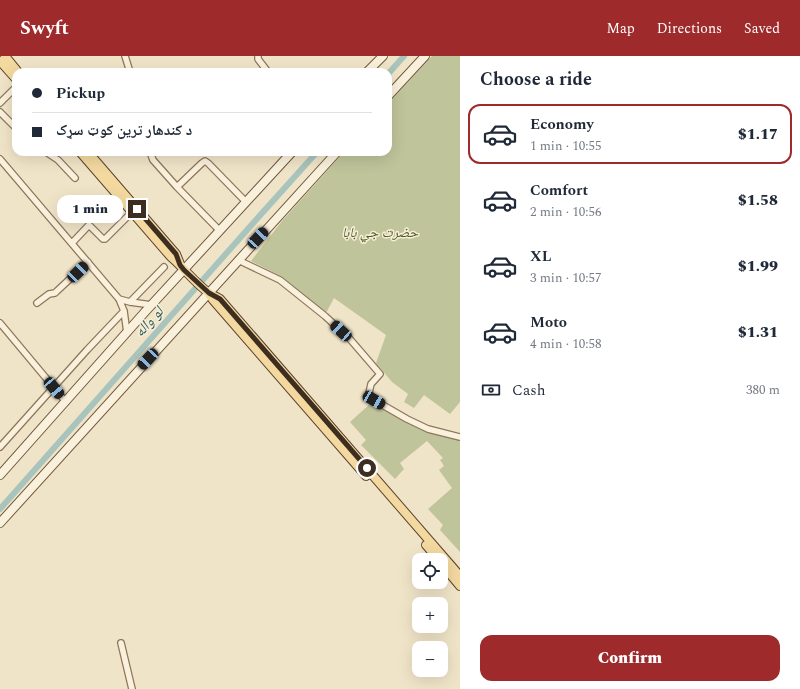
<!DOCTYPE html>
<html lang="en">
<head>
<meta charset="utf-8">
<style>
  body { margin:0; font-family:Spectral,"Noto Naskh Arabic",serif; background:#f2f2f3; color:#1f2937; height:100vh; display:flex; flex-direction:column; font-size:15px; white-space:nowrap }
  * { box-sizing:border-box; margin:0 }
  p { font-size:13px; color:#747a83 }
  .icon { flex:none; width:22px; height:22px; fill:none; stroke:currentColor; stroke-width:2; stroke-linecap:round; stroke-linejoin:round }
  .map { position:relative; flex:1; overflow:hidden }
  .details { display:flex; flex-direction:column; background:#fff; width:340px }
  .details>* { flex:none }
  .banner { position:absolute; left:12px; top:12px; width:380px; height:88px; border-radius:12px; box-shadow:0 4px 16px #0002; display:grid; align-content:center; height:88px; padding:0 20px; background:#fff }
  .fabs { position:absolute; left:412px; top:497px; display:grid; gap:8px }
  .fabs a { display:grid; place-items:center; width:36px; height:36px; border-radius:8px; background:#fff; box-shadow:0 4px 16px #0002; font-size:20px }
  .end { position:absolute; width:18px; height:18px; margin:-9px; border:5px solid #3d2e20; background:#fff; box-shadow:0 0 0 2px #fff }
  .from { border-radius:50% }
  .bubble { position:absolute; height:28px; border-radius:12px; background:#fff; box-shadow:0 4px 16px #0002; font-size:13px; font-weight:800; line-height:28px; text-align:center }
  .car { position:absolute; width:12px; height:24px; margin:-12px -6px; border-radius:5px; box-shadow:0 0 3px 1px #0007; background:linear-gradient(#222 24%,#8ab4d8 0 40%,#222 0 76%,#8ab4d8 0 86%,#222 0) }
  .banner b { display:flex; align-items:center; gap:14px; height:38px; font-size:15px }
  .banner b+b { border-top:1px solid #e0e1e3 }
  .banner i { width:10px; height:10px; background:#1f2937 }
  ul { padding:0; list-style:none }
  li { display:flex; align-items:center; gap:12px; height:60px; margin:0 8px 6px; padding:0 12px; border:2px solid transparent; border-radius:12px }
  li div { flex:1 }
  li b { display:block; font-size:15px }
  li em { font-style:normal; font-weight:800 }
  li.selected { border-color:#9e2a2b }
  li>.icon { width:36px; height:36px; stroke-width:1.5 }
  h2 { padding:0 20px; font-size:18px; line-height:48px }
  .pay { display:flex; align-items:center; gap:10px; height:44px; padding:0 20px; font-size:15px }
  .pay p { margin-inline-start:auto }
  .button { display:flex; gap:8px; margin-top:auto; padding:8px 20px }
  .button a { flex:1; height:46px; border-radius:12px; background:#9e2a2b; color:#fff; font-size:16px; font-weight:800; line-height:46px; text-align:center }
  header { display:flex; align-items:center; gap:24px; box-sizing:border-box; height:56px; padding:0 20px; background:#9e2a2b; color:#fff }
  header strong { font-size:19px }
  nav { display:flex; gap:22px; margin-inline-start:auto; font-size:14px }
  main { display:flex; flex:1; min-height:0 }
  .map>svg:first-child { display:block }
  .cemetery { fill:#bfc49a }
  .lines { fill:none; stroke-linecap:round; stroke-linejoin:round }
  .canal { stroke:#a9c4bc; stroke-width:6 }
  .street-casing { stroke:#8d765c; stroke-width:8 }
  .secondary-casing { stroke:#6f573f; stroke-width:10 }
  .primary-casing { stroke:#5b4430; stroke-width:10 }
  .street { stroke:#faf1dc; stroke-width:5.5 }
  .secondary { stroke:#faf1dc; stroke-width:8 }
  .primary { stroke:#f3d9a0; stroke-width:8 }
  .route { stroke:#3d2e20; stroke-width:5 }
  .labels { text-anchor:middle; dominant-baseline:central; stroke-width:3; stroke-linejoin:round; paint-order:stroke }
  .park-label { font-size:14px; font-style:italic; fill:#4d5a26; stroke:#f7eed8 }
  .water-label { font-size:15px; font-style:italic; fill:#2f5d5a; stroke:#f7eed8 }
</style>
</head>
<body>
<header>
<strong>Swyft</strong>
<nav><a>Map</a><a>Directions</a><a>Saved</a></nav>
</header>
<main>
<div class="map">
<svg width="460" height="633" viewBox="0 0 460 633">
  <rect width="100%" height="100%" fill="#f0e4c8"/>
  <path class="cemetery" d="M 432,0 L 460,0 L 460,346 L 450,358 L 424,339 L 414,352 L 404,346 L 408,338 L 392,326 L 376,307 L 386,279 L 334,242 L 326,257 L 281,220 L 251,205 L 282,165 L 344,96 L 388,96 L 388,48 Z
    M 371,347 L 406,366 L 428,376 L 460,384 L 460,496 L 440,474 L 443,469 L 428,453 L 452,432 L 439,414 L 444,410 L 440,404 L 443,402 L 427,385 L 400,407 L 404,413 L 395,423 L 361,389 L 366,384 L 350,366 Z"/>
  <g class="lines">
    <path class="canal" d="M 388,18 L 404,0
      M 0,453 L 255,165 L 317,96"/>
    <g class="street-casing">
      <path id="street" d="M 125,0 L 130,16
        M 258,0 L 258,3 L 268,16
        M 0,47 L 16,31
        M 0,56 L 16,72
        M 46,96 L 58,104 L 75,122
        M 150,96 L 153,104 L 177,131 L 220,175
        M 0,103 L 119,243 L 124,255 L 127,277
        M 177,131 L 202,107 L 205,105 L 208,107 L 246,146
        M 72,187 L 89,169 L 103,183 L 105,183 L 132,156
        M 238,204 L 280,224 L 325,260 L 349,282 L 380,318 L 371,328 L 369,337 L 374,344 L 407,363 L 428,373 L 460,381
        M 119,243 L 130,246 L 152,249
        M 130,246 L 164,211
        M 37,247 L 49,238 L 55,237 L 57,235 L 88,206
        M 0,267 L 66,346
        M 0,391 L 87,294 L 124,255
        M 121,587 L 132,633"/>
    </g>
    <g class="secondary-casing">
      <path id="secondary" d="M 367,16 L 383,0
        M 388,40 L 425,0
        M 0,419 L 144,257 L 292,96
        M 0,467 L 337,96"/>
    </g>
    <g class="primary-casing">
      <path id="primary" d="M 5,0 L 18,16
        M 0,5 L 16,23
        M 80,96 L 171,201 C 184,212 195,227 209,237 C 212,239 217,241 220,243 L 460,520
        M 88,96 L 176,198 L 180,208
        M 209,238 L 213,244 L 366,420
        M 426,489 L 439,504
        M 441,507 L 460,530"/>
    </g>
    <use href="#street" class="street"/>
    <use href="#secondary" class="secondary"/>
    <use href="#primary" class="primary"/>
  </g>
  <g class="lines">
    <path class="route" d="M 137,153 L 176,198 L 180,209 L 184,214 L 209,237 L 220,243 L 367,412"/>
  </g>
  <g class="labels">
    <g class="park-label">
      <text x="380" y="176">حضرت جي بابا</text>
    </g>
    <g class="water-label">
      <text transform="translate(149 266) rotate(-48)">لو واله</text>
    </g>
  </g>
</svg>
<div class="fabs">
<a><svg class="icon" aria-label="locate" viewBox="0 0 24 24"><circle cx="12" cy="12" r="6"/><path d="M12 2v4M12 18v4M2 12h4M18 12h4"/></svg></a>
<a>+</a>
<a>−</a>
</div>
<i class="end from" style="left:367px;top:412px"></i>
<i class="end" style="left:137px;top:153px"></i>
<div class="bubble" style="left:57px;top:139px;width:66px">1 min</div>
<i class="car" style="left:258px;top:182px;rotate:43deg"></i>
<i class="car" style="left:78px;top:216px;rotate:46deg"></i>
<i class="car" style="left:341px;top:275px;rotate:312deg"></i>
<i class="car" style="left:148px;top:303px;rotate:223deg"></i>
<i class="car" style="left:54px;top:332px;rotate:140deg"></i>
<i class="car" style="left:374px;top:344px;rotate:120deg"></i>
<div class="banner">
<b><i class="from"></i>Pickup</b>
<b><i></i>د کندهار ترين کوټ سړک</b>
</div>
</div>
<section class="details">
<h2>Choose a ride</h2>
<ul>
<li class="selected"><svg class="icon" aria-label="car" viewBox="0 0 24 24"><path d="M5 17H2v-5l4-1 3-4h7l3 4 3 1v5h-3M9 17h6M6 11h13"/><circle cx="7" cy="17" r="2"/><circle cx="17" cy="17" r="2"/></svg><div><b>Economy</b><p>1 min · 10:55</p></div><em>$1.17</em></li>
<li><svg class="icon" aria-label="car" viewBox="0 0 24 24"><path d="M5 17H2v-5l4-1 3-4h7l3 4 3 1v5h-3M9 17h6M6 11h13"/><circle cx="7" cy="17" r="2"/><circle cx="17" cy="17" r="2"/></svg><div><b>Comfort</b><p>2 min · 10:56</p></div><em>$1.58</em></li>
<li><svg class="icon" aria-label="car" viewBox="0 0 24 24"><path d="M5 17H2v-5l4-1 3-4h7l3 4 3 1v5h-3M9 17h6M6 11h13"/><circle cx="7" cy="17" r="2"/><circle cx="17" cy="17" r="2"/></svg><div><b>XL</b><p>3 min · 10:57</p></div><em>$1.99</em></li>
<li><svg class="icon" aria-label="car" viewBox="0 0 24 24"><path d="M5 17H2v-5l4-1 3-4h7l3 4 3 1v5h-3M9 17h6M6 11h13"/><circle cx="7" cy="17" r="2"/><circle cx="17" cy="17" r="2"/></svg><div><b>Moto</b><p>4 min · 10:58</p></div><em>$1.31</em></li>
</ul>
<div class="pay"><svg class="icon" aria-label="cash" viewBox="0 0 24 24"><path d="M3 7h18v10H3z"/><circle cx="12" cy="12" r="2"/></svg>Cash<p>380 m</p></div>
<div class="button"><a>Confirm</a></div>
</section>
</main>
</body>
</html>
